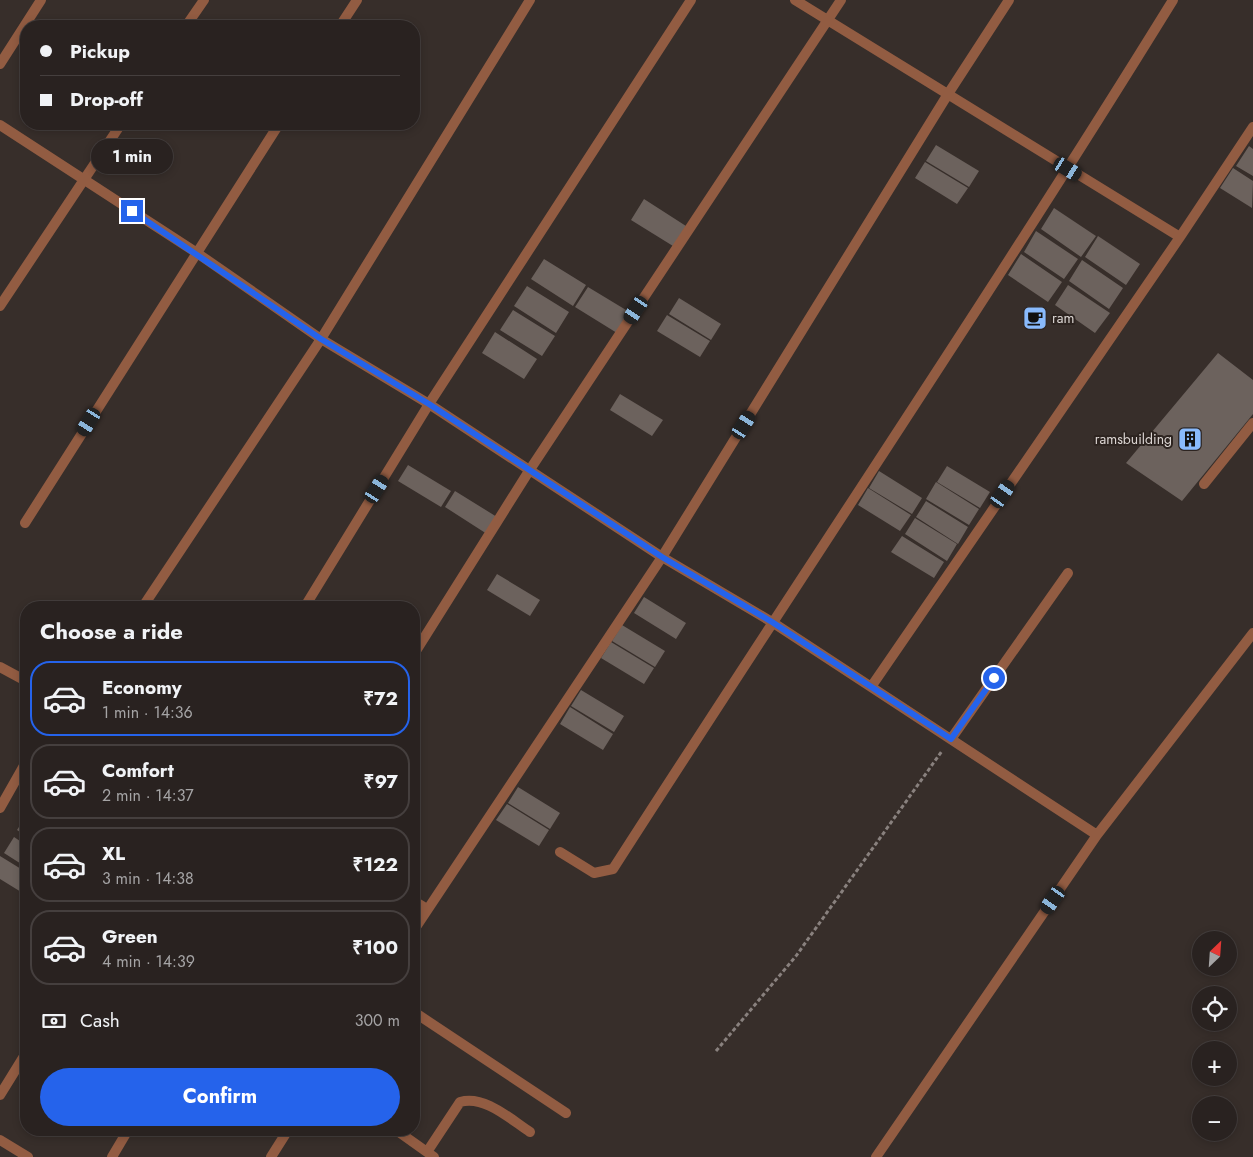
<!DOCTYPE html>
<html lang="en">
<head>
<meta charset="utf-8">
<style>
  body { margin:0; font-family:Jost,sans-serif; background:#312a29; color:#f1f3f6; height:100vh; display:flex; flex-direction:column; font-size:19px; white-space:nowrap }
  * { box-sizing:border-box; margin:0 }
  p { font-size:16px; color:#a5a4a5 }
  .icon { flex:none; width:28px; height:28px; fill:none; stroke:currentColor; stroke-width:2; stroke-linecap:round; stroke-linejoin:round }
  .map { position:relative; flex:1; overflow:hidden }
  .drawer { position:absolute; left:20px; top:601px; width:400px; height:535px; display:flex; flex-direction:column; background:#292220; border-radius:20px; box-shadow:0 2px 8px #0003,0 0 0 1px #453f3e }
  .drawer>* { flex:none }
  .guide { position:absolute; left:20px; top:20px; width:400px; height:110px; border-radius:20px; box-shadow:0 2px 8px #0003,0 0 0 1px #453f3e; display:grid; align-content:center; height:110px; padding:0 20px; background:#292220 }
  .needle { width:32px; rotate:25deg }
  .tools { position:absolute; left:1192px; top:931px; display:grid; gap:10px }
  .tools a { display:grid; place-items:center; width:45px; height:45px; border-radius:50%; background:#292220; box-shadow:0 2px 8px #0003,0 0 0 1px #453f3e; font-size:25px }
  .end { position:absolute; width:22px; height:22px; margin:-11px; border:6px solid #2563eb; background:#fff; box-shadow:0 0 0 2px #fff }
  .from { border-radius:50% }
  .bubble { position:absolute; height:35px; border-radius:18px; background:#292220; box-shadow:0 2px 8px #0003,0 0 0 1px #453f3e; font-size:16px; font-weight:700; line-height:35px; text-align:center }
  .car { position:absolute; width:15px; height:30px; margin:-15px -8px; border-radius:6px; box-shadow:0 0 4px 1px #0007; background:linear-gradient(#222 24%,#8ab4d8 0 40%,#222 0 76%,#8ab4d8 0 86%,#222 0) }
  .guide b { display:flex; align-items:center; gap:18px; height:48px; font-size:19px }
  .guide b+b { border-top:1px solid #453f3e }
  .guide i { width:12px; height:12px; background:#f1f3f6 }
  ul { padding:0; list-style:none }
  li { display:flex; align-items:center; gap:15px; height:75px; margin:0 10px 8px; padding:0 10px; border:2px solid #453f3e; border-radius:20px }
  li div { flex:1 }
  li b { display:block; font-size:19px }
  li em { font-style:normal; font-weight:700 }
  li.selected { border-color:#2563eb }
  li>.icon { width:45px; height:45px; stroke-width:1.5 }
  h2 { padding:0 20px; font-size:22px; line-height:60px }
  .pay { display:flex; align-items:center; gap:12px; height:55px; padding:0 20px; font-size:19px }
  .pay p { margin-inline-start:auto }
  .primary-button { display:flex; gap:10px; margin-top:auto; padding:10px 20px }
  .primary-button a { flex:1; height:58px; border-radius:30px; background:#2563eb; color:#fff; font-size:20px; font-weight:700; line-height:58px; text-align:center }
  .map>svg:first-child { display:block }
  .building { fill:#6c625d }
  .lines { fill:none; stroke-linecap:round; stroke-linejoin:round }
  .path { stroke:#89817e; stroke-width:3; stroke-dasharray:4 2.5; stroke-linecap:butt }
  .lane { stroke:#925c42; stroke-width:10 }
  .street { stroke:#925c42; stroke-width:10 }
  .route { stroke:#2563eb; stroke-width:6 }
  .labels { text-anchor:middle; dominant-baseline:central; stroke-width:4; stroke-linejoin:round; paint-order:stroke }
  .poi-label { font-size:14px; fill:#dcd6d3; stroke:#2d2420; text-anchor:start }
</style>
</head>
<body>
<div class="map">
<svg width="1253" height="1157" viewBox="0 0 1253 1157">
  <rect width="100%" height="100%" fill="#372e2a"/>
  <path class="building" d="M 936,145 L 979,171 L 969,187 L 926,161 Z
    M 1249,146 L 1253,149 L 1253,176 L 1236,166 Z
    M 925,162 L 968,188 L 957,204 L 915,178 Z
    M 1233,168 L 1253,181 L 1252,208 L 1220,188 Z
    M 644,199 L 686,226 L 673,246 L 631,220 Z
    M 1054,208 L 1096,236 L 1081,257 L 1041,229 Z
    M 1036,231 L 1078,259 L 1064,279 L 1024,252 Z
    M 1098,236 L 1140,264 L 1126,285 L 1085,257 Z
    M 1021,254 L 1062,282 L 1048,302 L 1008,275 Z
    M 544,259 L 586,285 L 573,306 L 531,279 Z
    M 1082,260 L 1123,288 L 1109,309 L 1069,281 Z
    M 1068,285 L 1110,313 L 1095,333 L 1055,305 Z
    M 527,286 L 569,312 L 556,333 L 514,306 Z
    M 588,287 L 631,313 L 617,333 L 575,307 Z
    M 679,298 L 721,324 L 711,340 L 669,314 Z
    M 513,310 L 555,336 L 542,356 L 500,330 Z
    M 667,315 L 710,341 L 700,357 L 657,331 Z
    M 495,332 L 537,359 L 524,379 L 482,353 Z
    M 1218,353 L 1253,380 L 1253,414 L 1182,501 L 1126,463 Z
    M 620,394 L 663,420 L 652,436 L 610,410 Z
    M 408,465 L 451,491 L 441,507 L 398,481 Z
    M 947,466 L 990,492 L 980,508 L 937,482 Z
    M 879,471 L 922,498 L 912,514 L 869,488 Z
    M 936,482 L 979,509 L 969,525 L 926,499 Z
    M 868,488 L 911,515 L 900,531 L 858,505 Z
    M 455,491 L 497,517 L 487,534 L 445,507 Z
    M 926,501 L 968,527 L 958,544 L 916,517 Z
    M 915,518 L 957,544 L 947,561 L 905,534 Z
    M 902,536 L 944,562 L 934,578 L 891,552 Z
    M 497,574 L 540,600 L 530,616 L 487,590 Z
    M 644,597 L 686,623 L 676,639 L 634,613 Z
    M 622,625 L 665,651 L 655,667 L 612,641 Z
    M 611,642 L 654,668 L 644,684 L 601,658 Z
    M 581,690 L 624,716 L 614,732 L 571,706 Z
    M 570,707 L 613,734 L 603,750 L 560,724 Z
    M 518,787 L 560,813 L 550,829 L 508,803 Z
    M 507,804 L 549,830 L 539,846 L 496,820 Z
    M 26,816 L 26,836 L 17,830 Z
    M 14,837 L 26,845 L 26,867 L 4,853 Z
    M 0,856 L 26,872 L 26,895 L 0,879 Z"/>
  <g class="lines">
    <path class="path" d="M 716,1051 L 796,956 L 942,751"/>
    <path class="lane" d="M 1204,484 L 1253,423"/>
    <path class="street" d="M 795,0 L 1180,237 L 1253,127
      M 186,26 L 204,0
      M 340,26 L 357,0
      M 0,64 L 41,0
      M 0,125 L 197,253 L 321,339 L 429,404 L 662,557 L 772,622 L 1097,835
      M 0,306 L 121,124
      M 25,523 L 279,124
      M 142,608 L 321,339 L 530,0
      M 304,608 L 429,404 L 691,0
      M 414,654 L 529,471 L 841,0
      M 0,667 L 26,681
      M 871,687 L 1180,237
      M 951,739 L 1068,573
      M 0,808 L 26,762
      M 560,852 L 594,873 L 613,869 C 799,579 992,293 1173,0
      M 414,901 L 427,909
      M 414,930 L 662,557 L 948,94 L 1009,0
      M 414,1012 L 566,1113
      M 0,1095 L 26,1053
      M 396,1130 L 434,1157
      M 0,1140 L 28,1157
      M 427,1152 L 460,1102 C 485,1095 510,1119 530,1132
      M 112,1157 L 128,1130
      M 271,1157 L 288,1130
      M 876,1157 L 1097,835 L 1253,633"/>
  </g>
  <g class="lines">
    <path class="route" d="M 132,211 L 321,339 L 429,404 L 662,557 L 772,622 L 951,739 L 994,678"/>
  </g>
  <defs>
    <g id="cafe-square" transform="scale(1.25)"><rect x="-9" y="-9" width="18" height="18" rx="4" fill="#89bafc" stroke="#2d2420"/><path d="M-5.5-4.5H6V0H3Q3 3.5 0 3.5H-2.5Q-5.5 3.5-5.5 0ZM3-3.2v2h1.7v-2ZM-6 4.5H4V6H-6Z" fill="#111"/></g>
    <g id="building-square" transform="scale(1.25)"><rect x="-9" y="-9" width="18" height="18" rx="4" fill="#89bafc" stroke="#2d2420"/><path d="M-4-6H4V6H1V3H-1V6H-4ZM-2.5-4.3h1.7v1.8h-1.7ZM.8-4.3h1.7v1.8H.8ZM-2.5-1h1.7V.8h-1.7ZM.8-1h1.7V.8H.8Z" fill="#111"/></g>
  </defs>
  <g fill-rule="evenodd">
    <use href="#cafe-square" x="1035" y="318"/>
    <use href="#building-square" x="1190" y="439"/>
  </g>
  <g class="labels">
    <g class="poi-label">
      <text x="1052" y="318">ram</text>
      <text x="1172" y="439" text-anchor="end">ramsbuilding</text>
    </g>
  </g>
</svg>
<div class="tools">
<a><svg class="needle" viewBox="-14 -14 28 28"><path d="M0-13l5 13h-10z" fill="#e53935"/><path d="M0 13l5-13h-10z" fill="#a5a4a5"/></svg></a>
<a><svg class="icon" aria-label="locate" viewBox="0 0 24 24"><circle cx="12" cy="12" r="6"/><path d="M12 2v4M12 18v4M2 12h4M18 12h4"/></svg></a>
<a>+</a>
<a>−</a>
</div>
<i class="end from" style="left:994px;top:678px"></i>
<i class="end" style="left:132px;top:211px"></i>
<div class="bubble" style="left:91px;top:139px;width:82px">1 min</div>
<i class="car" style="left:1068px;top:169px;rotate:121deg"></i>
<i class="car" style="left:636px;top:310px;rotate:214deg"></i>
<i class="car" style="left:89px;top:422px;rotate:212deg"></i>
<i class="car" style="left:744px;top:425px;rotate:32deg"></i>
<i class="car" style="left:377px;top:489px;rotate:32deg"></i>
<i class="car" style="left:1003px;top:494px;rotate:35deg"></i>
<i class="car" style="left:1053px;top:900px;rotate:215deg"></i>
<div class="guide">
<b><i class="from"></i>Pickup</b>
<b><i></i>Drop-off</b>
</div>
<section class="drawer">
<h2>Choose a ride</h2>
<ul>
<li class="selected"><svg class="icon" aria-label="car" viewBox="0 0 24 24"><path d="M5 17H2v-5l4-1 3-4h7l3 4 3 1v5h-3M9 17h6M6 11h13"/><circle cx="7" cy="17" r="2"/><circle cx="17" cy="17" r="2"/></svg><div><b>Economy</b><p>1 min · 14:36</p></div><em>₹72</em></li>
<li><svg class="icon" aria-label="car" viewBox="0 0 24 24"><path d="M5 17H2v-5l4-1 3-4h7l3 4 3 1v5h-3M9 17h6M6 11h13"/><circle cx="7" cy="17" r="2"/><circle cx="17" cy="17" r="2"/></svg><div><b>Comfort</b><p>2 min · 14:37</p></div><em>₹97</em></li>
<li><svg class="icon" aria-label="car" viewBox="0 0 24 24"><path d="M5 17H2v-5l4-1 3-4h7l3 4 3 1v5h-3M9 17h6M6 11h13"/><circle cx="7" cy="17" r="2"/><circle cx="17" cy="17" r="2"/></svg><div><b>XL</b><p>3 min · 14:38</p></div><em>₹122</em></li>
<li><svg class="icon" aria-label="car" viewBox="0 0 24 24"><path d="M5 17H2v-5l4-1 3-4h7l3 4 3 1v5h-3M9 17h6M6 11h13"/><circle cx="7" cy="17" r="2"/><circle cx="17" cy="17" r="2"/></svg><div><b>Green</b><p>4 min · 14:39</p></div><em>₹100</em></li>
</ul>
<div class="pay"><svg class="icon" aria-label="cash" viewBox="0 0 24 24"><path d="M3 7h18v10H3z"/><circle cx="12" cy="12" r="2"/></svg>Cash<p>300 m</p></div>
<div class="primary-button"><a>Confirm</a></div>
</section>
</div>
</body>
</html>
